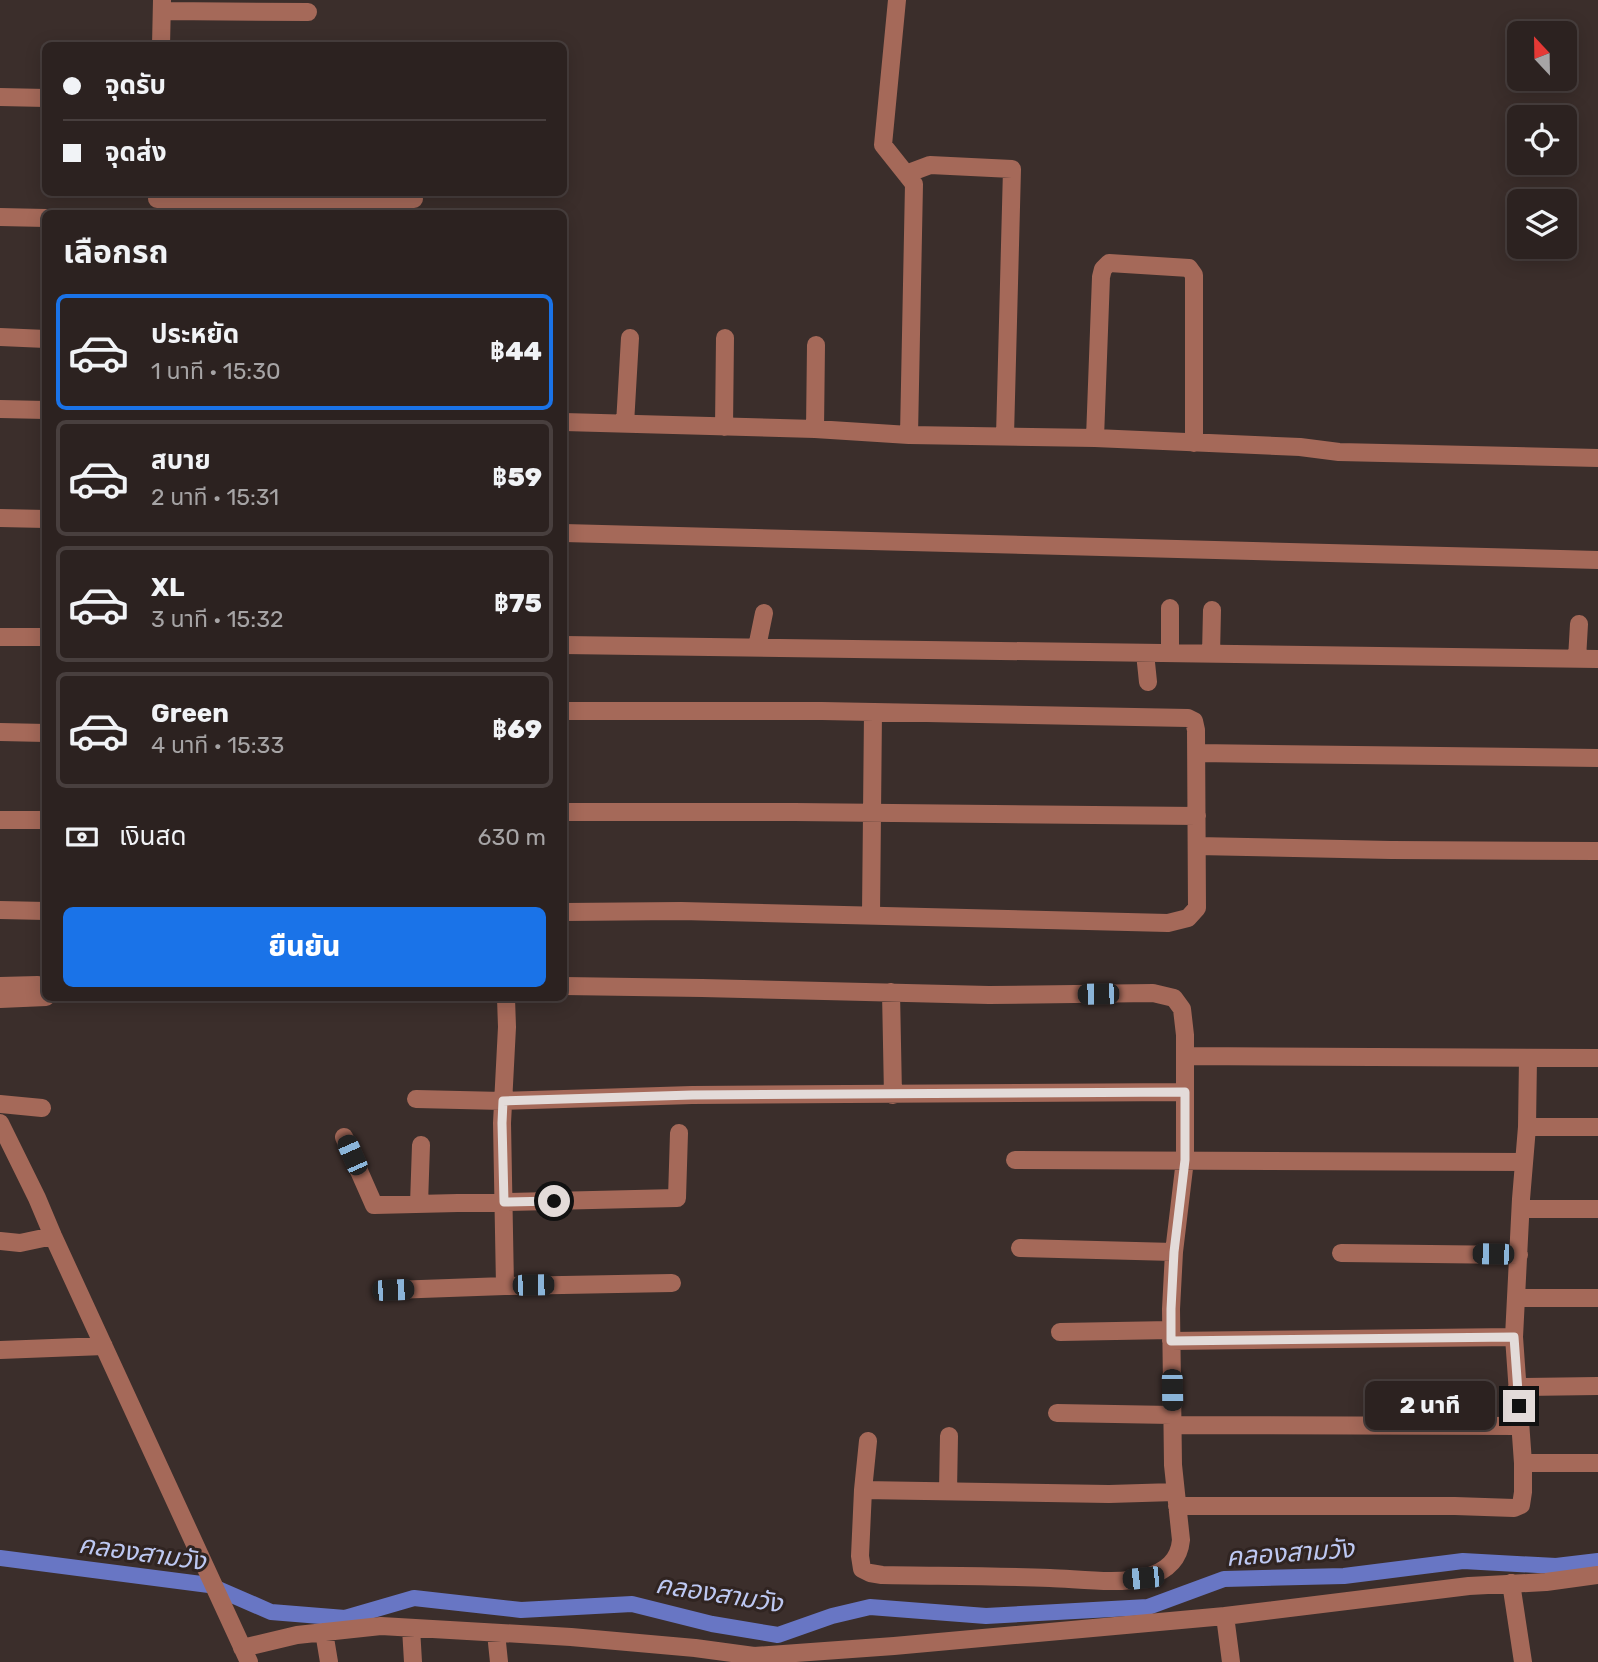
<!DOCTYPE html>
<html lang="th">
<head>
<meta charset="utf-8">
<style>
  body { margin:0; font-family:Rubik,"Noto Sans Thai",sans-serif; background:#342a29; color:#f1f3f6; height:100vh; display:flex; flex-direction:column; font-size:26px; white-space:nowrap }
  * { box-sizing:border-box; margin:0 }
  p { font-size:23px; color:#a6a4a5 }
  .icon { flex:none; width:38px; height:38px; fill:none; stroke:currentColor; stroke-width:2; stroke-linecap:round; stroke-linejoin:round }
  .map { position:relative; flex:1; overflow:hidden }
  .drawer { position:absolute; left:42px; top:210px; width:525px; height:791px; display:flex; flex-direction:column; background:#2c2220; border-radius:10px; box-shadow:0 4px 18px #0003,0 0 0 2px #483f3e }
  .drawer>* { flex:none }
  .banner { position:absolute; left:42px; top:42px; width:525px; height:154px; border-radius:10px; box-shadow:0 4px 18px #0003,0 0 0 2px #483f3e; display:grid; align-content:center; height:154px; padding:0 21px; background:#2c2220 }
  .needle { width:46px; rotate:338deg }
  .tools { position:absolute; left:1507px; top:21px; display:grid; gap:14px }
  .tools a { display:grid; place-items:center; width:70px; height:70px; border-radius:10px; background:#2c2220; box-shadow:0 4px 18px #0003,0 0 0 2px #483f3e; font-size:35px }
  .end { position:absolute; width:32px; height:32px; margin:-16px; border:9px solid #e3dbd9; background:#111; box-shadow:0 0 0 4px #111 }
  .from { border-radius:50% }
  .bubble { position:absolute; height:49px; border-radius:10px; background:#2c2220; box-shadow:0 4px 18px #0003,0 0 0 2px #483f3e; font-size:23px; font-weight:800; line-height:49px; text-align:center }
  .car { position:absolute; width:21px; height:42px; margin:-21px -10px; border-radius:9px; box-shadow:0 0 5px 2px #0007; background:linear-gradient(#222 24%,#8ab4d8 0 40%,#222 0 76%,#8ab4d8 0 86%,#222 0) }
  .banner b { display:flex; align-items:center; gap:24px; height:66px; font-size:26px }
  .banner b+b { border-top:2px solid #483f3e }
  .banner i { width:18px; height:18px; background:#f1f3f6 }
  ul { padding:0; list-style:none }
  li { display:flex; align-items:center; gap:21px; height:116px; margin:0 14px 10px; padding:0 7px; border:4px solid #483f3e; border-radius:10px }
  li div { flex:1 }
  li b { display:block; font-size:26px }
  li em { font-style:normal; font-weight:800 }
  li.active { border-color:#1a73e8 }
  li>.icon { width:63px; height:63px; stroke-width:1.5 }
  h2 { padding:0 21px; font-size:32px; line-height:84px }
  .pay { display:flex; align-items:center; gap:18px; height:77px; padding:0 21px; font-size:26px }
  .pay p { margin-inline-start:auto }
  .cta { display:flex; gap:14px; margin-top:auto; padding:14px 21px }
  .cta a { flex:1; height:80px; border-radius:10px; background:#1a73e8; color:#fff; font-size:28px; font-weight:800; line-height:80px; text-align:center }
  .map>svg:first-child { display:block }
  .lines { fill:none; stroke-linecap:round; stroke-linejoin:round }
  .canal { stroke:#6876c4; stroke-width:16 }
  .minor { stroke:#a56959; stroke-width:18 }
  .route { stroke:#e3dbd9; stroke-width:9 }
  .labels { text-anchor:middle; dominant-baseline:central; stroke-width:6; stroke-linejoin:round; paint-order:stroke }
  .water-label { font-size:26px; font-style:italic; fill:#bdc8f2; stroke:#302421 }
</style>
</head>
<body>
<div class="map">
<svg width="1598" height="1662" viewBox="0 0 1598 1662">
  <rect width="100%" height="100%" fill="#3b2e2b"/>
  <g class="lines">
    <path class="canal" d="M 0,1558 L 209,1585 L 271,1612 L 345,1618 L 414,1598 L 521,1610 L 632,1604 L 712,1624 L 778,1635 L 832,1616 L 870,1607 L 986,1616 L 1148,1607 L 1224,1579 L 1344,1576 L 1463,1561 L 1556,1566 L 1598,1561"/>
    <path class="minor" d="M 897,0 L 883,145 L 914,184 L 909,435
      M 162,11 L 308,12
      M 161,46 L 162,0
      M 0,97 L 46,98
      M 906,174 L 930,165 L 1012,169 L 1005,436
      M 157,199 L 414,199
      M 0,217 L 46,218
      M 0,337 L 46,339
      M 0,409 L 46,410
      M 564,422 L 815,429 L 909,435 L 1095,438 L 1300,447 L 1339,452 L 1598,458
      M 625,424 L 630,338
      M 724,427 L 725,338
      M 815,429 L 816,345
      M 1095,438 L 1101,277 L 1103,269 L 1109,263 L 1189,268 L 1194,275 L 1194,443
      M 0,518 L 46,519
      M 564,533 L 1598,560
      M 1170,608 L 1170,653
      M 0,637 L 46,637
      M 564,645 L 1598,659
      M 757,647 L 764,613
      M 1145,653 L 1148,682
      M 1211,654 L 1212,610
      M 1577,659 L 1579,624
      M 564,711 L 822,711 L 1188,718 L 1194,721 L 1196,730 L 1197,908 L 1188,918 L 1168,923 L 681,911 L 564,912
      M 0,732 L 46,733
      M 1197,753 L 1598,758
      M 564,812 L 794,812 L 1197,816
      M 0,820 L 46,820
      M 1197,846 L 1391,850 L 1598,851
      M 0,910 L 46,911
      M 871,915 L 873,712
      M 0,986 L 38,985
      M 564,986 L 702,988 L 989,995 L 1153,993 L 1174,998 L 1182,1009 L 1185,1035 L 1185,1160 L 1174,1252 L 1171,1309 L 1173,1465 L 1181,1540 C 1179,1561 1166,1571 1147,1577 C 1119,1585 1079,1579 1050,1578 C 994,1576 938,1576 882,1575 L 870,1573 L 862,1569 L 860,1556 L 863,1490 L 868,1441
      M 891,992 L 893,1095
      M 0,999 L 46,997
      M 1185,1056 L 1598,1058
      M 416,1099 L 503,1101 L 692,1095 L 1185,1092
      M 0,1104 L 42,1108
      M 0,1123 L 37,1198 L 53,1236 L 249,1662
      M 1527,1127 L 1598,1127
      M 344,1137 L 374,1205 L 677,1198 L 679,1133
      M 1015,1160 L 1524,1162
      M 419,1204 L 421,1145
      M 1521,1209 L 1598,1209
      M 0,1241 L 20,1243 L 53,1236
      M 1020,1248 L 1174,1252
      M 1341,1253 L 1519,1255
      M 505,1286 L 502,1123 L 507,1027 L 506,998
      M 393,1290 L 505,1286 L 672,1283
      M 1516,1298 L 1598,1298
      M 1060,1332 L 1171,1330
      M 1171,1341 L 1514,1337
      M 0,1350 L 104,1346
      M 1517,1387 L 1598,1386
      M 1057,1413 L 1172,1415
      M 1173,1425 L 1520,1426
      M 1523,1463 L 1598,1463
      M 863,1490 L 1109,1494 L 1175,1492
      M 948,1491 L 949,1436
      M 1177,1506 L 1455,1506 L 1514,1508 L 1521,1505 L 1523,1492 L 1523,1463 L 1514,1337 L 1521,1199 L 1527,1127 L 1528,1058
      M 1511,1583 L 1523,1662
      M 1225,1616 L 1231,1662
      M 411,1628 L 413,1662
      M 324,1632 L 329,1662
      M 496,1633 L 499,1662
      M 242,1648 L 297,1635 L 381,1626 L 571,1637 L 695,1648 L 754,1656 L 894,1646 L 1225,1616 L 1469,1586 L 1546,1582 L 1598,1575"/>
  </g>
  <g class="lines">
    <path class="route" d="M 554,1201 L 504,1202 L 502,1123 L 503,1101 L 692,1095 L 1185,1092 L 1185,1160 L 1174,1252 L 1171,1309 L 1171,1341 L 1514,1337 L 1519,1406"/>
  </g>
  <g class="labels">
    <g class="water-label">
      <text transform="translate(142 1553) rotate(8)">คลองสามวัง</text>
      <text transform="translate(1290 1553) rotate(-4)">คลองสามวัง</text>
      <text transform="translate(719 1594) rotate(9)">คลองสามวัง</text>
    </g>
  </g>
</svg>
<div class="tools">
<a><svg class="needle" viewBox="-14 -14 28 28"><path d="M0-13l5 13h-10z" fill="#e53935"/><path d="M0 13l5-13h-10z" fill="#a6a4a5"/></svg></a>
<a><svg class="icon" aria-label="locate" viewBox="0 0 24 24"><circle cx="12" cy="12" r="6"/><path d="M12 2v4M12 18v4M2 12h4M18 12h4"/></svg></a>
<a><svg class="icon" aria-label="layers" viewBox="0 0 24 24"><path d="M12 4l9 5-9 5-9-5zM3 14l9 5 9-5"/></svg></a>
</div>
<i class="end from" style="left:554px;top:1201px"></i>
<i class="end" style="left:1519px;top:1406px"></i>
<div class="bubble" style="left:1365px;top:1381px;width:130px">2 นาที</div>
<i class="car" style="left:1098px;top:994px;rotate:269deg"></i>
<i class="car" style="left:352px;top:1155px;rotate:336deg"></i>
<i class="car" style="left:1493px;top:1254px;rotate:271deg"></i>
<i class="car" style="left:533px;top:1285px;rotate:89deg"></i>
<i class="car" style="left:393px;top:1290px;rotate:88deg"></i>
<i class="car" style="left:1172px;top:1390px;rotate:179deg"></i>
<i class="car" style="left:1143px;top:1578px;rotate:264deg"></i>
<div class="banner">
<b><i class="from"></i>จุดรับ</b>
<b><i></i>จุดส่ง</b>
</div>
<section class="drawer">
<h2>เลือกรถ</h2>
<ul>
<li class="active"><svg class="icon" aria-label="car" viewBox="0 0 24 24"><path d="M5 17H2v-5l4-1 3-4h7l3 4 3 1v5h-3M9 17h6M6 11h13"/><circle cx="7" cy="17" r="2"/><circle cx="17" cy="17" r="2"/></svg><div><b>ประหยัด</b><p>1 นาที · 15:30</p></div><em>฿44</em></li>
<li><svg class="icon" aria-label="car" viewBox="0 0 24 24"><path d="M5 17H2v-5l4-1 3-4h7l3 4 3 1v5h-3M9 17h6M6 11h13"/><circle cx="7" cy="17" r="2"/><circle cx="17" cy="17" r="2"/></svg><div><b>สบาย</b><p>2 นาที · 15:31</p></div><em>฿59</em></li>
<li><svg class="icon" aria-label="car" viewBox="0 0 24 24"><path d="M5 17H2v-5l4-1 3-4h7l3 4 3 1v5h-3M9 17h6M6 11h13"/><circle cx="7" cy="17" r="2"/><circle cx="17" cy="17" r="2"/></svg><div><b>XL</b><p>3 นาที · 15:32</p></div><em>฿75</em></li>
<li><svg class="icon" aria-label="car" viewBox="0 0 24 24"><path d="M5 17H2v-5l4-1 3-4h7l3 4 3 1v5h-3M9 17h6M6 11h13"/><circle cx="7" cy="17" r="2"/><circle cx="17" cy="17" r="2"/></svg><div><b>Green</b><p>4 นาที · 15:33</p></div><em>฿69</em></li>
</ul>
<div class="pay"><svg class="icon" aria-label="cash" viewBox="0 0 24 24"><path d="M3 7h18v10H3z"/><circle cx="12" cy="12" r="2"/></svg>เงินสด<p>630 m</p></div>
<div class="cta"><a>ยืนยัน</a></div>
</section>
</div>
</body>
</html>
